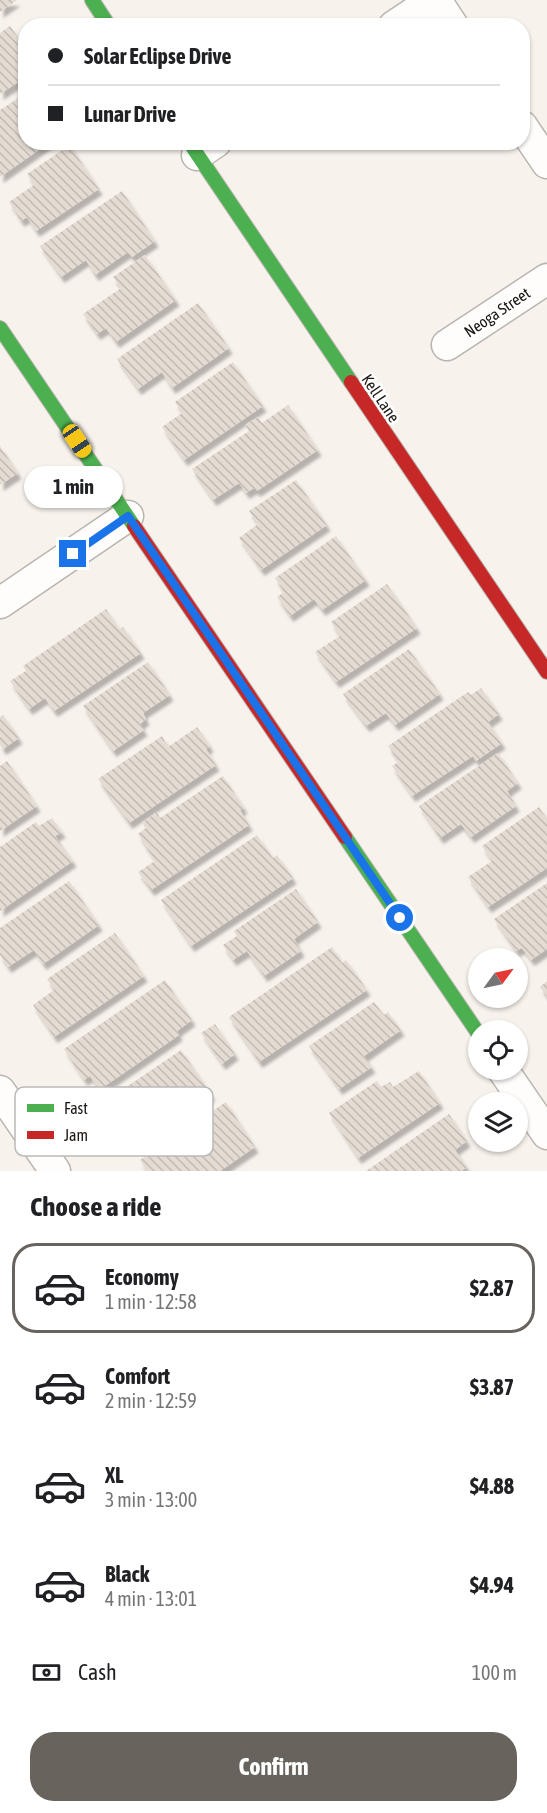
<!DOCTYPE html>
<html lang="en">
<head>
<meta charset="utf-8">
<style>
  body { margin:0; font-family:"Asap Condensed",sans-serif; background:#f2f2f2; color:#202124; height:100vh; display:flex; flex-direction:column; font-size:22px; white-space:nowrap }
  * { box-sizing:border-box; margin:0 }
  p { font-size:20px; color:#757577 }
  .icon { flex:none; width:33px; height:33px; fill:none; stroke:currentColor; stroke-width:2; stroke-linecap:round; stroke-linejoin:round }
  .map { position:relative; height:1171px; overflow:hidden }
  .panel { display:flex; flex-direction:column; background:#fff; flex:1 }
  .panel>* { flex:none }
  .guide { position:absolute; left:18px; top:18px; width:512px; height:132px; border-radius:24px; box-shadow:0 2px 4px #0004; display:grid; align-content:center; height:132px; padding:0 30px; background:#fff }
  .needle { width:39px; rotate:57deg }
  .buttons { position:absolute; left:468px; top:948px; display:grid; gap:12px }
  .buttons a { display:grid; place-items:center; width:60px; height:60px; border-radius:50%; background:#fff; box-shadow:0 2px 4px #0004; font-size:30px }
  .end { position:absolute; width:27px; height:27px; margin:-14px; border:8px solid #1a73e8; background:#fff; box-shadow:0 0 0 3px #fff }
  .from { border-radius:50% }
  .bubble { position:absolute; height:42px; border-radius:21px; background:#fff; box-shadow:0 2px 4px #0004; font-size:20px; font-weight:700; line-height:42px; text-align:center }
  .car { position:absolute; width:18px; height:36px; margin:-18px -9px; border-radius:8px; box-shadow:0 0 4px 2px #0007; background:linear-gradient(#f5c518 24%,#345 0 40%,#f5c518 0 76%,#345 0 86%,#f5c518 0) }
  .guide b { display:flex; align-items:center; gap:21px; height:57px; font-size:22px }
  .guide b+b { border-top:2px solid #e0e0e0 }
  .guide i { width:15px; height:15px; background:#202124 }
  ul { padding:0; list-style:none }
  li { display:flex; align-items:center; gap:18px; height:90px; margin:0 12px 9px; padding:0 18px; border:3px solid transparent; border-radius:24px }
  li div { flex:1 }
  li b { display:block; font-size:22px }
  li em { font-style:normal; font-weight:700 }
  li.selected { border-color:#69635e }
  li>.icon { width:54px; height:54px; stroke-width:1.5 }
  h2 { padding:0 30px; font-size:27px; line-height:72px }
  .pay { display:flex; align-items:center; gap:15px; height:66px; padding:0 30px; font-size:22px }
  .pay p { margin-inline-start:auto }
  .button { display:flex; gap:12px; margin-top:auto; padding:12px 30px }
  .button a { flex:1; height:69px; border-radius:24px; background:#69635e; color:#fff; font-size:24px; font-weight:700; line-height:69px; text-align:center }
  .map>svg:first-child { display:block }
  .building { fill:url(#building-back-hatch); filter:url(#shadow) }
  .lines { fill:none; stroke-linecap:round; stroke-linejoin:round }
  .street-casing { stroke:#b9b4af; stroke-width:33 }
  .fast-casing { stroke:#b9b4af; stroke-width:16 }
  .jam-casing { stroke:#b9b4af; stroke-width:16 }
  .street { stroke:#fefdfc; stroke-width:30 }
  .fast { stroke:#4caf50; stroke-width:14 }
  .jam { stroke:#c62828; stroke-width:14 }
  .route { stroke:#1a73e8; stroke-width:8 }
  .labels { text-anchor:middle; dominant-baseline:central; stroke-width:5; stroke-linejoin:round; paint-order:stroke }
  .street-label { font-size:16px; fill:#1c1611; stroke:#fff }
  .key { fill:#fff; stroke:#bbb9b8; stroke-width:1.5 }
  .key-label { font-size:16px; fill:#1c1611 }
</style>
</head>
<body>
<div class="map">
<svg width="547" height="1171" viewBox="0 0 547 1171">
  <defs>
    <pattern id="building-back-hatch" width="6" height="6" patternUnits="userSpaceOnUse" patternTransform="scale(1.5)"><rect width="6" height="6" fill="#e4dbd3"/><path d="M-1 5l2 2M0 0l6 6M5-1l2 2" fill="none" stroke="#c3bbb4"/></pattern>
    <filter id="shadow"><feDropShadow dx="3.5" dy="6" stdDeviation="1.5" flood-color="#0004"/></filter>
  </defs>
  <rect width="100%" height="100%" fill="#f8f2ec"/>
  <path class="building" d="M 0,0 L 17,0 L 0,12 Z
    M 10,26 L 26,48 L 26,77 L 0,94 L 0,33 Z
    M 26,93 L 26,142 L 50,142 L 0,177 L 0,110 Z
    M 70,145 L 99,189 L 36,231 L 27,217 L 21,221 L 9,202 L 34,185 L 27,174 Z
    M 122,191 L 155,241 L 132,257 L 128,252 L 95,275 L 86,260 L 61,277 L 40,246 Z
    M 145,255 L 176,300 L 116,342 L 106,328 L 97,334 L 83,314 L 121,288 L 113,277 Z
    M 198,303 L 229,348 L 172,388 L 162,372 L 138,389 L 117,359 Z
    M 233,362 L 263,406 L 184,460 L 162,427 L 182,413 L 175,402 Z
    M 288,405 L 318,450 L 257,491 L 254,488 L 246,493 L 239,483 L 213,500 L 192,469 L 249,431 L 245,425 L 258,417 L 262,423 Z
    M 0,446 L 18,473 L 0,485 Z
    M 296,480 L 327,525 L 261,570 L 239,538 L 258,524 L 249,511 Z
    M 336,536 L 366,580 L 322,610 L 314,599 L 290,616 L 277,597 L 284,592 L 275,578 Z
    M 387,584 L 417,628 L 336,682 L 315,652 L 340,636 L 331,622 Z
    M 106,609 L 119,629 L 123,627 L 141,653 L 54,711 L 45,698 L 29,709 L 10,681 L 26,671 L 23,666 Z
    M 409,649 L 440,694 L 395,725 L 386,713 L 366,726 L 343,694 Z
    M 148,662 L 170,695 L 143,713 L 146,719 L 140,724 L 144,730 L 113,751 L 83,706 Z
    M 481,688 L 499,714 L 488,722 L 502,743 L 476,761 L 473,756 L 412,796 L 392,766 L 399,762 L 388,746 L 468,692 L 471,695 Z
    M 3,715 L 19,738 L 3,749 L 0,745 L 0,717 Z
    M 197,727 L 210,746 L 206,749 L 216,765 L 129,823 L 98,779 L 162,736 L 168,747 Z
    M 498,753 L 518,783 L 507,791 L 516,806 L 471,837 L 461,824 L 440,838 L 419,806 Z
    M 7,761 L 37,806 L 0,831 L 0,766 Z
    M 223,776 L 244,808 L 240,810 L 249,825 L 151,890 L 138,872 L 155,861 L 138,834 L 146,828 L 142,823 L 157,812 L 160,818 Z
    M 539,807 L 547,819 L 547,868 L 488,907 L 468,877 L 492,861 L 482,846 Z
    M 52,818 L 62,832 L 55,836 L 73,861 L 0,911 L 0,847 L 36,822 L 39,826 Z
    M 257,835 L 273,858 L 277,855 L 293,878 L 191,946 L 161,900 Z
    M 69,881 L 99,925 L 43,964 L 34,950 L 8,967 L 0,955 L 0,928 Z
    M 547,883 L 547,949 L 531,960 L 522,948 L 516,951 L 494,919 Z
    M 296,889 L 318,922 L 294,939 L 301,951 L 264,976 L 247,951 L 233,960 L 223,945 L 237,936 L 234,931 Z
    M 115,933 L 144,976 L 54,1037 L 33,1005 L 54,990 L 47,979 Z
    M 332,947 L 342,963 L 346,960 L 367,990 L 259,1062 L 229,1017 Z
    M 165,980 L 192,1020 L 177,1031 L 179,1035 L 99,1090 L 90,1076 L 84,1080 L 64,1049 Z
    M 547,981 L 547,997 L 540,987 Z
    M 374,1002 L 384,1015 L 388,1012 L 401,1030 L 364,1056 L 372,1067 L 339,1089 L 309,1046 Z
    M 215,1024 L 235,1054 L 222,1064 L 201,1033 Z
    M 181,1050 L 212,1095 L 132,1148 L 110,1115 L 130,1102 L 122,1090 Z
    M 419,1071 L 440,1103 L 358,1158 L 329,1113 L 377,1081 L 381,1087 L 390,1082 L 393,1087 Z
    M 226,1102 L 255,1147 L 220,1171 L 147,1171 L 140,1160 Z
    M 449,1114 L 467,1141 L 455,1150 L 467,1167 L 461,1171 L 366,1171 Z"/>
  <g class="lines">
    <g class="street-casing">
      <path id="street" d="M 436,0 L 453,26
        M 394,26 L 433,0
        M 522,126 L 547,163
        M 197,155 L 216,142
        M 447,345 L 547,279
        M 0,603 L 128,516
        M 503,1070 L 547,1134
        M 0,1091 L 55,1171"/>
    </g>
    <g class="fast-casing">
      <path id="fast" d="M 92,0 L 109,26
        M 189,142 L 351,382
        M 0,328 L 134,526
        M 345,837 L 478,1033"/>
    </g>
    <g class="jam-casing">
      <path id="jam" d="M 351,382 L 547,672
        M 134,526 L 345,837"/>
    </g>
    <use href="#street" class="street"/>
    <use href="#fast" class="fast"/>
    <use href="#jam" class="jam"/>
  </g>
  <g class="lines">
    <path class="route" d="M 73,554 L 128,516 L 400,918"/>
  </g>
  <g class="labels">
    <g class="street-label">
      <text transform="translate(497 312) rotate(-34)">Neoga Street</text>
      <text transform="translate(381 398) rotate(56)">Kell Lane</text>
    </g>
  </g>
  <rect x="15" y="1087" width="198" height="69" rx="9" class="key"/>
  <rect x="27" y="1104" width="27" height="8" fill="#4caf50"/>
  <rect x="27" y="1131" width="27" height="8" fill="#c62828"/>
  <g class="key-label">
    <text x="64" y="1114">Fast</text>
    <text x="64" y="1141">Jam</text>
  </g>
</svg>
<div class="buttons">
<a><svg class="needle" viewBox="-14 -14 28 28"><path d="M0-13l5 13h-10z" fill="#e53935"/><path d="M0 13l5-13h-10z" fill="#757577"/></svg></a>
<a><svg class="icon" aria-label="locate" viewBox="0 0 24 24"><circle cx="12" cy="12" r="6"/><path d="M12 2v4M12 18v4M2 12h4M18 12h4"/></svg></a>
<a><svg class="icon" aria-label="layers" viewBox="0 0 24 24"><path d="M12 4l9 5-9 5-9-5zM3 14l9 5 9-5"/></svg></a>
</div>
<i class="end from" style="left:400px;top:918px"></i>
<i class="end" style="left:73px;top:554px"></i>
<div class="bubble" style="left:24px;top:466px;width:99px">1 min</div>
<i class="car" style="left:77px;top:441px;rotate:146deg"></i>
<div class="guide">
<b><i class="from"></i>Solar Eclipse Drive</b>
<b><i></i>Lunar Drive</b>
</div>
</div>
<section class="panel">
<h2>Choose a ride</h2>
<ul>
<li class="selected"><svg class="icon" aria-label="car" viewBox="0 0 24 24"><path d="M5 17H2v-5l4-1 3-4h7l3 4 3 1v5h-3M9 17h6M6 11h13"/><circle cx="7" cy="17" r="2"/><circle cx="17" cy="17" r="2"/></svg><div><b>Economy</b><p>1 min · 12:58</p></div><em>$2.87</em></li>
<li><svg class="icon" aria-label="car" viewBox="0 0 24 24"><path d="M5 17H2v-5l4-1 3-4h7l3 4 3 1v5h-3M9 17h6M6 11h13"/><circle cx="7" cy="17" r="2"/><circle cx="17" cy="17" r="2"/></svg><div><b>Comfort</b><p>2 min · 12:59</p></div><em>$3.87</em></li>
<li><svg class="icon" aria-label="car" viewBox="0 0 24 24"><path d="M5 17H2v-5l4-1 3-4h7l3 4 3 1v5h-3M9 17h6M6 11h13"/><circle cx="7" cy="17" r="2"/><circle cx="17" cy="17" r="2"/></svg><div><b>XL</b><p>3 min · 13:00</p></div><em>$4.88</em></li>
<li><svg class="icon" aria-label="car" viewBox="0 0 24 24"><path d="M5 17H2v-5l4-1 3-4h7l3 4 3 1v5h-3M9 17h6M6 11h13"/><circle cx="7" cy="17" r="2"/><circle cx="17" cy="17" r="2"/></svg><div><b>Black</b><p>4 min · 13:01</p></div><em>$4.94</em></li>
</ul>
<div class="pay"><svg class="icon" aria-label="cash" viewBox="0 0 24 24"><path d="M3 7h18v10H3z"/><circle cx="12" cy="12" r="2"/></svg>Cash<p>100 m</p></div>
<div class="button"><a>Confirm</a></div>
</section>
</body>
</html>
